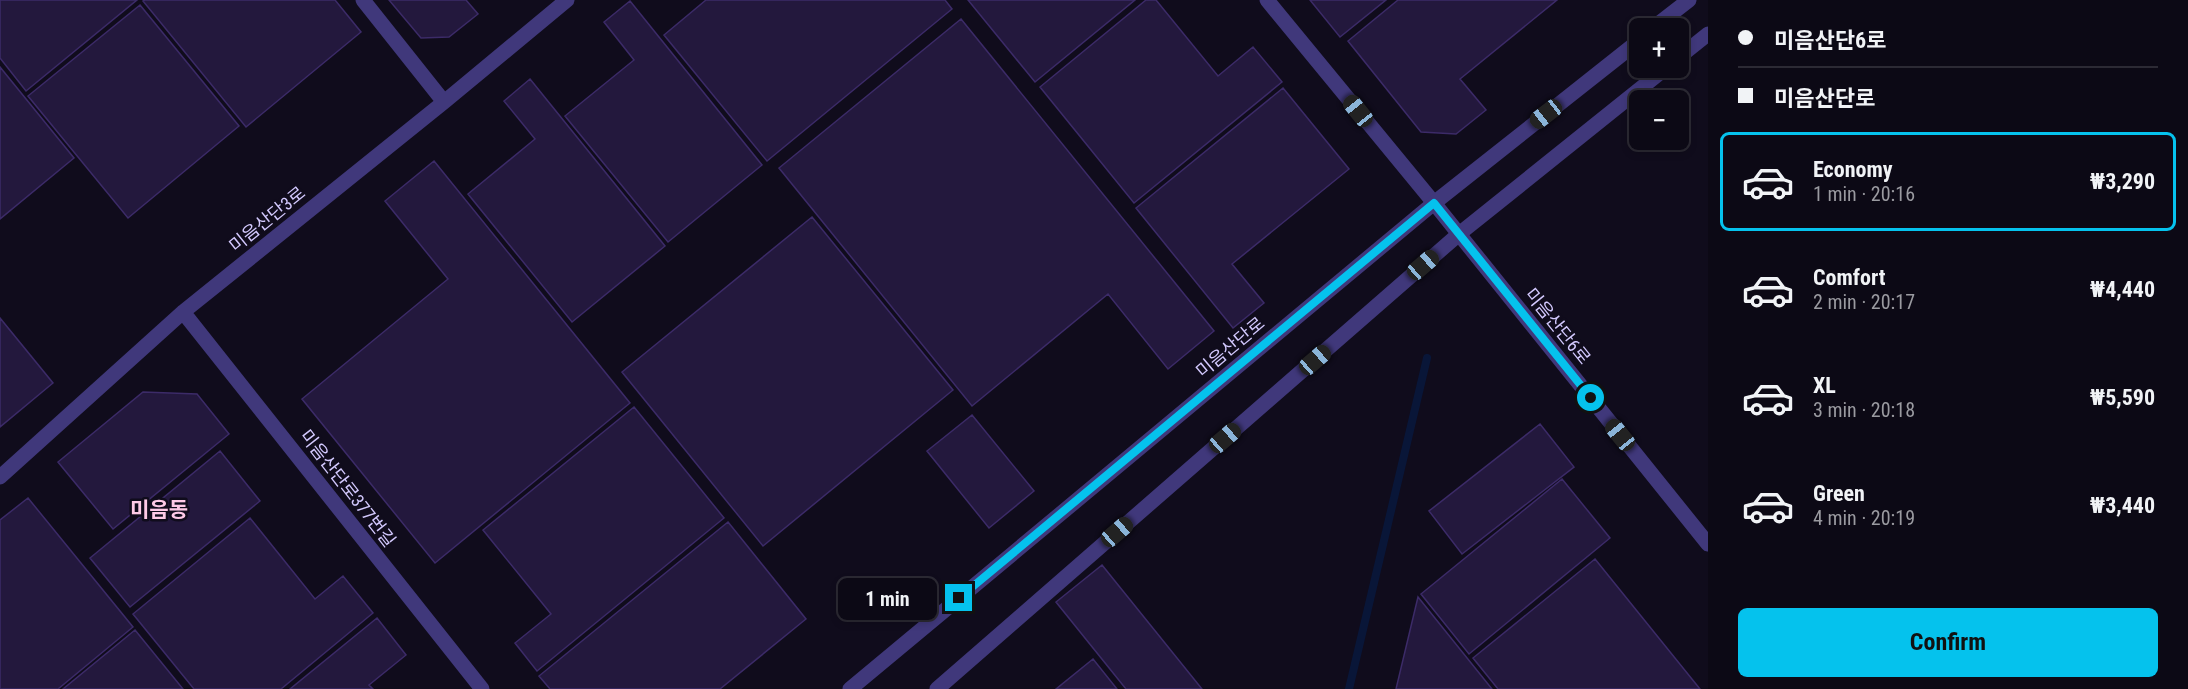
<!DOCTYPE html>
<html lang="en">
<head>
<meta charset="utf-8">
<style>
  body { margin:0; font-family:"Roboto Condensed","Noto Sans KR",sans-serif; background:#15121e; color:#f1f3f6; height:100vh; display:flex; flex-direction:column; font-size:22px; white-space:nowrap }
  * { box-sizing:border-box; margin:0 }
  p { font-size:20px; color:#9a9aa0 }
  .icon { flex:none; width:33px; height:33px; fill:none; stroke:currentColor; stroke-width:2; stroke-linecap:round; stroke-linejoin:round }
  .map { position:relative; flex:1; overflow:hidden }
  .drawer { display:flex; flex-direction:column; background:#0c0915; width:480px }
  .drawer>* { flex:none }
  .hud { display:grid; align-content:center; height:132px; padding:0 30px; background:#0c0915 }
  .fabs { position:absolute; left:1629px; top:18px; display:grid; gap:12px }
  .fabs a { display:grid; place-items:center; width:60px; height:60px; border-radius:9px; background:#0c0915; box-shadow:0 3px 9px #0003,0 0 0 2px #2c2a34; font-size:30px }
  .end { position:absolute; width:27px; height:27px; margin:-14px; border:8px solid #05c2ed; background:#111; box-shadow:0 0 0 3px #111 }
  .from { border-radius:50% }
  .bubble { position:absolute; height:42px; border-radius:9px; background:#0c0915; box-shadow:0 3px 9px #0003,0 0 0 2px #2c2a34; font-size:20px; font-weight:700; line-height:42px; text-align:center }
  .car { position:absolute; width:18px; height:36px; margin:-18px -9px; border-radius:8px; box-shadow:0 0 4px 2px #0007; background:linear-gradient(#222 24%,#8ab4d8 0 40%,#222 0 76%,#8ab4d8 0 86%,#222 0) }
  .hud b { display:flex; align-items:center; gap:21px; height:57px; font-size:22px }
  .hud b+b { border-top:2px solid #2c2a34 }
  .hud i { width:15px; height:15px; background:#f1f3f6 }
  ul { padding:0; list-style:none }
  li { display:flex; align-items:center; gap:18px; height:99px; margin:0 12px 9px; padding:0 18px; border:3px solid transparent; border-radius:9px }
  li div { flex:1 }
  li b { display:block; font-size:22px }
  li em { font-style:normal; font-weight:700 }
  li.current { border-color:#05c2ed }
  li>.icon { width:54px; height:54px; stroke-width:1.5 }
  .primary-button { display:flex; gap:12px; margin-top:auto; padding:12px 30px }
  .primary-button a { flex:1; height:69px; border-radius:9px; background:#05c2ed; color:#111; font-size:24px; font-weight:700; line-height:69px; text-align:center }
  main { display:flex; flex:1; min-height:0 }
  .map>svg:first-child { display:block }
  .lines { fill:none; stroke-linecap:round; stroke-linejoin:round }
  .stream { stroke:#091638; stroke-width:8 }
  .building { fill:#23183d; stroke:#3c2b68; stroke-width:1.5 }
  .minor { stroke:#40387b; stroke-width:15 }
  .tertiary { stroke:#40387b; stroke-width:15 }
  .route { stroke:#05c2ed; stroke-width:8 }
  .labels { text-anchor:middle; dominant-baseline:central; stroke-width:5; stroke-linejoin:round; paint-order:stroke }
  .street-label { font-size:18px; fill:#d3c9fe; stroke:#100c1c }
  .quarter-label { font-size:21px; font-weight:bold; fill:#fecae7; stroke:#100c1c }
</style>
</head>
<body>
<main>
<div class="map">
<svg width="1708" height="689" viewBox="0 0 1708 689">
  <rect width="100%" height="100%" fill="#100c1c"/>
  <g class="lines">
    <path class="stream" d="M 1349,689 L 1427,358"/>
  </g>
  <path class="building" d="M 0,0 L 137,0 L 26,91 L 0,58 Z
    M 145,0 L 335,0 L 361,32 L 246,127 L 143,1 Z
    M 389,0 L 466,0 L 478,14 L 449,37 L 421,38 Z
    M 706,0 L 945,0 L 952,9 L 767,161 L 664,35 Z
    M 968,0 L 1135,0 L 1035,82 Z
    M 1146,0 L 1156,0 L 1218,76 L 1253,47 L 1282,82 L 1134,203 L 1040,87 Z
    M 1310,0 L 1386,0 L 1340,37 Z
    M 1398,0 L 1557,0 L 1460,79 L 1486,110 L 1456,134 L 1421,132 L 1348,41 Z
    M 630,1 L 762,165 L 668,242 L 565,116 L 634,60 L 604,22 Z
    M 140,5 L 239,126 L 128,218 L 28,96 Z
    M 961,19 L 1214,331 L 1168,369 L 1108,294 L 972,406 L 779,168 Z
    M 0,67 L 74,158 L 0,219 Z
    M 530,79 L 665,246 L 572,322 L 468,194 L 535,139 L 504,101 Z
    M 1283,88 L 1349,169 L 1232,264 L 1264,303 L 1233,328 L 1136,208 Z
    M 434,161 L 630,403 L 435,563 L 302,399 L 448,279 L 385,201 Z
    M 812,217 L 953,390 L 763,546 L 622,372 Z
    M 0,318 L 53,383 L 0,427 Z
    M 143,392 L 197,394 L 229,434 L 113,529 L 58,462 Z
    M 634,407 L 724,518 L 537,671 L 515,643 L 551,614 L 483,530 Z
    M 972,415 L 1034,491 L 989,528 L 927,451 Z
    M 1540,424 L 1574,467 L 1462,554 L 1429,511 Z
    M 220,451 L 260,501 L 130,607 L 90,558 Z
    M 1562,479 L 1610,538 L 1469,654 L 1421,594 Z
    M 28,498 L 133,627 L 58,689 L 0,689 L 0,520 Z
    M 250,518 L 315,599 L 343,576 L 373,613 L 281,689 L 194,689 L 133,614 Z
    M 728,522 L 806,619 L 720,689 L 550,689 L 539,676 Z
    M 1595,559 L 1700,689 L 1498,689 L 1473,658 Z
    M 1102,565 L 1202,689 L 1126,689 L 1056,602 Z
    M 1418,597 L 1492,689 L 1396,689 Z
    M 377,618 L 406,655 L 369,685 L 373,689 L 290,689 Z
    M 135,630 L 183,689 L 63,689 Z
    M 1093,659 L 1117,689 L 1056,689 Z"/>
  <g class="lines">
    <path class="minor" d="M 363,0 L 444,102
      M 1267,0 L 1434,203 L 1708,544
      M 183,312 L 482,689
      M 0,477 L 183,312 L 444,102 L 567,0"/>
    <path class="tertiary" d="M 1653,28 L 1689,0
      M 1678,58 L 1708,34
      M 850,689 L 1434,203 L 1640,40
      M 937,689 L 1459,234 L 1666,68"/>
  </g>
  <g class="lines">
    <path class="route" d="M 959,598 L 1434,203 L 1591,398"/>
  </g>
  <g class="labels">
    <g class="street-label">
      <text transform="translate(267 219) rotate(-39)">미음산단3로</text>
      <text transform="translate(1558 326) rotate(51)">미음산단6로</text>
      <text transform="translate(1230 347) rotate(-40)">미음산단로</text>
      <text transform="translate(348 488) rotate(52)">미음산단로377번길</text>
    </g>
    <g class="quarter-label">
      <text x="159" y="510">미음동</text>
    </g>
  </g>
</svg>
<div class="fabs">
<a>+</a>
<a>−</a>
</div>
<i class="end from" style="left:1591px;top:398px"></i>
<i class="end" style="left:959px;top:598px"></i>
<div class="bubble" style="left:838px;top:578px;width:99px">1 min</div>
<i class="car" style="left:1358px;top:111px;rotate:321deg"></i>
<i class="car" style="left:1546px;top:114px;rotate:232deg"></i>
<i class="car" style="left:1423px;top:265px;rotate:49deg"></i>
<i class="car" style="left:1315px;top:360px;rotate:49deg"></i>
<i class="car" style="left:1620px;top:435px;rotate:321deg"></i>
<i class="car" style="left:1225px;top:438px;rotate:49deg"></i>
<i class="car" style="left:1117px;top:532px;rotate:49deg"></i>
</div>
<section class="drawer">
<div class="hud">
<b><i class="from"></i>미음산단6로</b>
<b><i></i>미음산단로</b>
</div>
<ul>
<li class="current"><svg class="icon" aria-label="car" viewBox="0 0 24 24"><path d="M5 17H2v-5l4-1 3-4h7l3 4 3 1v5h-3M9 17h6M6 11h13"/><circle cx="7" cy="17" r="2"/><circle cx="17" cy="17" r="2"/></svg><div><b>Economy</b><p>1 min · 20:16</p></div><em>₩3,290</em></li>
<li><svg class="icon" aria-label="car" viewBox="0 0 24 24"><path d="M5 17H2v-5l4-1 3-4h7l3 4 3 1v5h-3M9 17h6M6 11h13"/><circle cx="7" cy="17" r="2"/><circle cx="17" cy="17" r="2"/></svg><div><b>Comfort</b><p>2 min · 20:17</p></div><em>₩4,440</em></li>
<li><svg class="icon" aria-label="car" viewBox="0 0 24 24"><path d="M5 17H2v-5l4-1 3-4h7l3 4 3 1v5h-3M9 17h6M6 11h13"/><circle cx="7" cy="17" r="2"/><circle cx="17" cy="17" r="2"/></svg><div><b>XL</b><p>3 min · 20:18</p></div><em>₩5,590</em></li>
<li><svg class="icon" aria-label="car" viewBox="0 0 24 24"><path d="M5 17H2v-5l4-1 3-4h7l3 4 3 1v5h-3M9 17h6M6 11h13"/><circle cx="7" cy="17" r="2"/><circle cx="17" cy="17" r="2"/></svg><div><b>Green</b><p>4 min · 20:19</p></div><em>₩3,440</em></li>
</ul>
<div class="primary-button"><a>Confirm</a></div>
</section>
</main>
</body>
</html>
